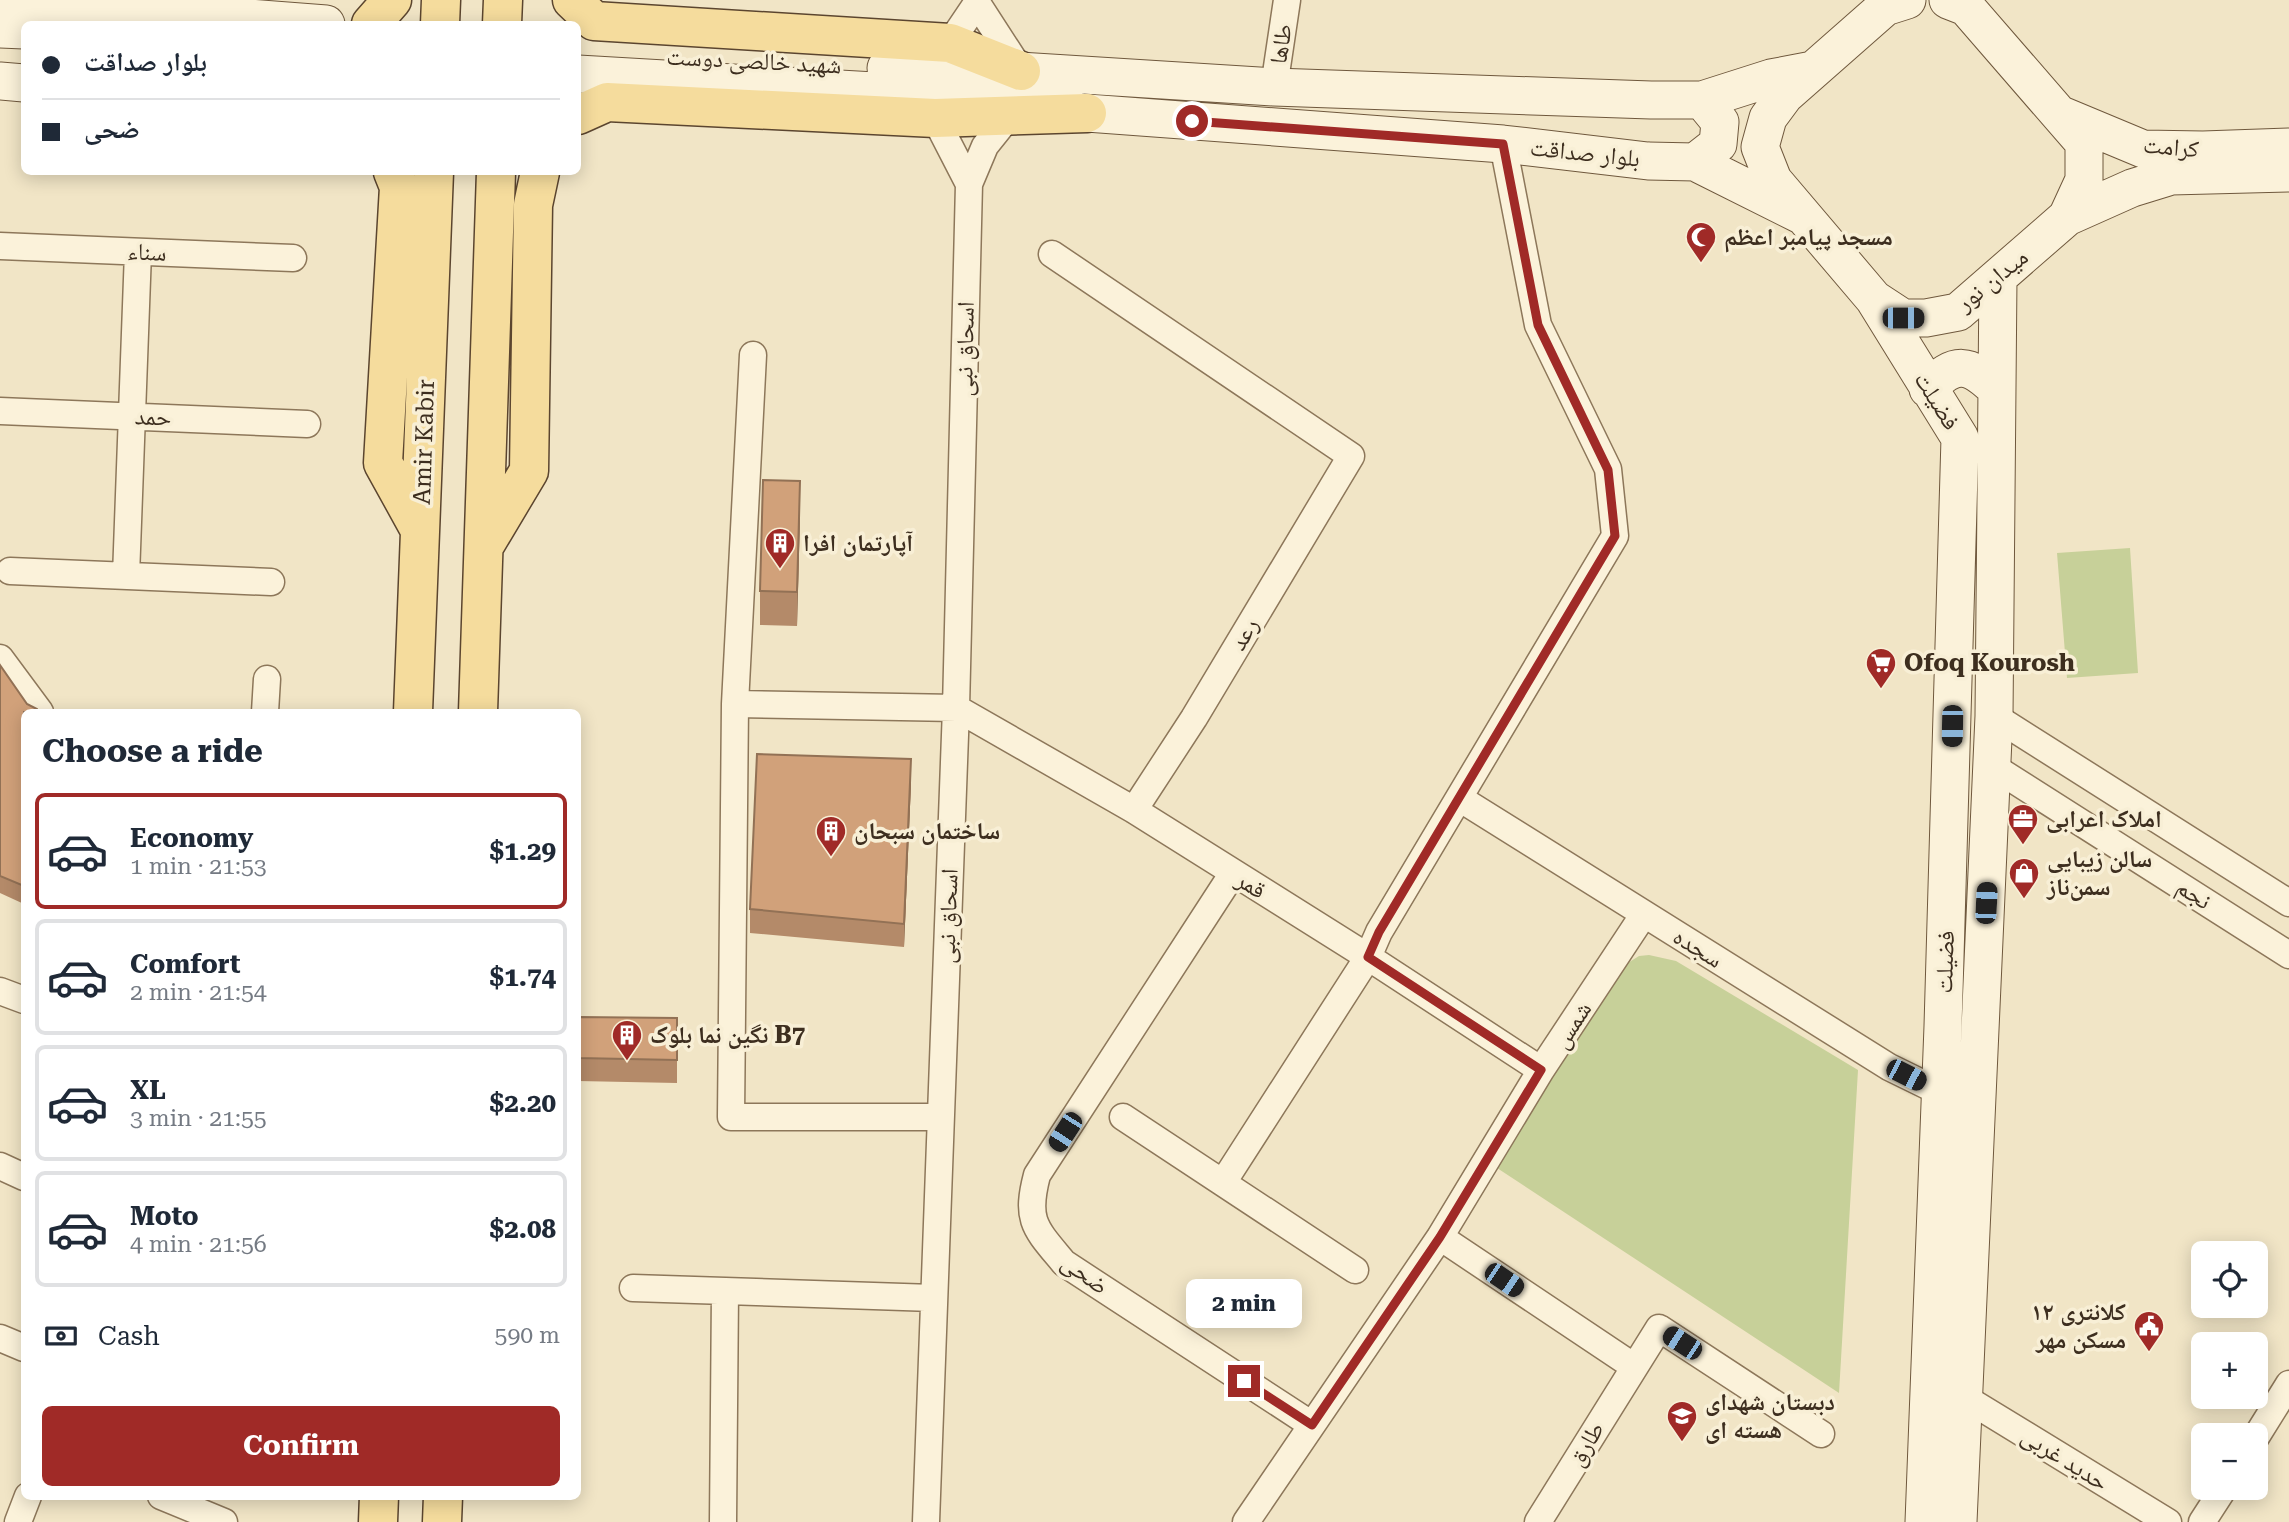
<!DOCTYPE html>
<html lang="en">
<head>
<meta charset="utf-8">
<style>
  body { margin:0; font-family:"Roboto Serif","Noto Naskh Arabic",serif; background:#f2f2f3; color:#1f2937; height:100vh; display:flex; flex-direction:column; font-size:26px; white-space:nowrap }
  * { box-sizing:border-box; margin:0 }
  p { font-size:23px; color:#747a83 }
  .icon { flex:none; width:38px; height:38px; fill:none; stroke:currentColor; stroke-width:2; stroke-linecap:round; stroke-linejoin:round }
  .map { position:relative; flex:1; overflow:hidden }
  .panel { position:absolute; left:21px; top:709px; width:560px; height:791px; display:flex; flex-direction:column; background:#fff; border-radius:10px; box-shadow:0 4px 18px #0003 }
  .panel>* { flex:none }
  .top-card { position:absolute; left:21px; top:21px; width:560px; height:154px; border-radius:10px; box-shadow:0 4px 18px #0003; display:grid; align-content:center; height:154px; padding:0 21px; background:#fff }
  .tools { position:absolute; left:2191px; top:1241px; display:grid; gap:14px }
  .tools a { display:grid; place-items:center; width:77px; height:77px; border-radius:10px; background:#fff; box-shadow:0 4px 18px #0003; font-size:35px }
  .end { position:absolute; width:32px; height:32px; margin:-16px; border:9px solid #a02a27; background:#fff; box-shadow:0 0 0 4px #fff }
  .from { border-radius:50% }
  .bubble { position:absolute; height:49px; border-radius:10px; background:#fff; box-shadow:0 4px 18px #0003; font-size:23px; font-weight:700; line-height:49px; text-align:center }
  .car { position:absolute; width:21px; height:42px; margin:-21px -10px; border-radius:9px; box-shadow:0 0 5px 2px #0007; background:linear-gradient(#222 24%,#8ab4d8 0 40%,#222 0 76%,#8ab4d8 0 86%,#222 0) }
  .top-card b { display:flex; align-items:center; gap:24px; height:66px; font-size:26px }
  .top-card b+b { border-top:2px solid #e0e1e3 }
  .top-card i { width:18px; height:18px; background:#1f2937 }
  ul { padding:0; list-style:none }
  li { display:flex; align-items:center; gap:21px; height:116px; margin:0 14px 10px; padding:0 7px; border:4px solid #e0e1e3; border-radius:10px }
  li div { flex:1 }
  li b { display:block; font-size:26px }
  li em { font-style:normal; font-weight:700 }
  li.on { border-color:#a02a27 }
  li>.icon { width:63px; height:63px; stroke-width:1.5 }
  h2 { padding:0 21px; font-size:32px; line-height:84px }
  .pay { display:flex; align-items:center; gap:18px; height:77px; padding:0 21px; font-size:26px }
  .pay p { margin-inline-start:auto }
  .primary-button { display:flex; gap:14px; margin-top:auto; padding:14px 21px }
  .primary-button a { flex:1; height:80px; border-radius:10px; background:#a02a27; color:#fff; font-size:28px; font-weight:700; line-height:80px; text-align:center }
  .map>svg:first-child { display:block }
  .green { fill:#c7d099 }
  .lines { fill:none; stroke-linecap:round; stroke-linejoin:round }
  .street-casing { stroke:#8d775a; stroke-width:29 }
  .secondary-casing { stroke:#6f583d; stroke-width:39 }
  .primary-casing { stroke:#5b452f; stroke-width:41 }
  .street { stroke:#fbf2da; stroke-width:26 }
  .secondary { stroke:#fbf2da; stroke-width:37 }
  .primary { stroke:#f5dc9d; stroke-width:38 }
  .wall { fill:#b48a69 }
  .shaded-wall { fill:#927155 }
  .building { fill:#d1a17a; stroke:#927155; stroke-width:2 }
  .route { stroke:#a02a27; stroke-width:9 }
  .labels { text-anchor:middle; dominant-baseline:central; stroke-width:7; stroke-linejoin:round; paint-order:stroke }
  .street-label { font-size:24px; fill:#3d2e1f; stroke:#f8efd6 }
  .poi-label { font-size:24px; font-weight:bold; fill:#3d2e1f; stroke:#f8efd6; text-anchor:start }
</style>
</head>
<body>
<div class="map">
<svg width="2289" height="1522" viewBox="0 0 2289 1522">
  <rect width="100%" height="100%" fill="#f1e5c6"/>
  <path class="green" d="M 2130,548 L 2138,673 L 2067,678 L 2057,553 Z
    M 1649,955 L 1676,961 L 1858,1070 L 1839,1393 L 1494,1166 L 1623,966 L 1639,956 Z"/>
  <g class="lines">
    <g class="street-casing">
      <path id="street" d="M 950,43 L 977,3 L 1021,71
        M 1274,87 L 1287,0
        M 935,118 L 969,184 L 985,146 L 1009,116
        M 0,246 L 293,258
        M 1052,254 L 1351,456 L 1194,718 L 1134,810
        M 753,355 L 735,704 L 731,1117 L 939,1117
        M 0,411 L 307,424
        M 10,571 L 271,582
        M 126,576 L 138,252
        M 0,658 L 40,712
        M 735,704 L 956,708 L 1134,810 L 1368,957 L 1541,1070
        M 265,712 L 267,679
        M 1994,716 L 2289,903
        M 1992,766 L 2289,955
        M 1459,798 L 1889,1067 L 1940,1092
        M 1233,873 L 1037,1175 C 1025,1221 1035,1228 1064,1263 L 1312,1425
        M 0,991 L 24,1000
        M 1123,1117 L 1355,1270
        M 0,1166 L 24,1177
        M 1224,1181 L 1368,957 L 1379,932 L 1615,536 L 1608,469 L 1538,325 L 1503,144
        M 1440,1237 L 1633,1366
        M 633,1288 L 933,1298
        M 0,1338 L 24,1348
        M 1962,1396 L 2168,1522
        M 2256,1437 L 2289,1384
        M 161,1496 L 224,1522
        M 18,1522 L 28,1496
        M 723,1522 L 725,1291
        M 926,1522 L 956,708 L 969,184
        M 1246,1522 L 1440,1237 L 1541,1070 L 1644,914
        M 1538,1522 L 1659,1328 L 1821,1434
        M 2202,1522 L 2224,1488"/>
    </g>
    <g class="secondary-casing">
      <path id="secondary" d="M 1907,0 L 1885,7 L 1785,95 L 1768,118 L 1760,147 L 1773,180 L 1874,299 L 1903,318 L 1926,318 L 1958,312 L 2067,217 L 2084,180 L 2084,143 L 1966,7 L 1948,0
        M 0,2 L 81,5 L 326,24
        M 0,29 L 24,30
        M 886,68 L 987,69 L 1274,87 L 1651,100 L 1702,100 L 1771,78 L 1813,70
        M 578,74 L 979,97 L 1087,113 L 1503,144 L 1648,161 L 1695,162 L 1803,216
        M 0,81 L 24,83
        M 2059,114 L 2143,149 L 2203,150 L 2289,147
        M 1695,162 L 1718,144 L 1720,122 L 1702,100
        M 2067,217 L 2132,188 L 2171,176 L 2289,173
        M 1874,299 L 1960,438 L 1943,1026 L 1924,1522
        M 1928,389 C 1955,360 1969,363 1996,389
        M 1958,1522 L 1994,716 L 1998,278"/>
    </g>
    <g class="primary-casing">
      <path id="primary" d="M 572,0 L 594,21 L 950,43 L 1021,71
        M 371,24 L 392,0
        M 440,24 L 441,0
        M 502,24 L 503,0
        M 578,115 L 607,102 L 935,118 L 1087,113
        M 393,172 L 399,187 L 383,463 L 420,530
        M 486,543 L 529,471 L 533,205 L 540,172
        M 413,712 L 434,172
        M 478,712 L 496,172
        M 378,1522 L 379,1496
        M 442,1522 L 443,1496"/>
    </g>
    <use href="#street" class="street"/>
    <use href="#secondary" class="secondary"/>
    <use href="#primary" class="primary"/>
  </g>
  <path class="wall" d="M 800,515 L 797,626 L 760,625 L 760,591 Z
    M 0,665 L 24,712 L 24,904 L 0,893 Z
    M 911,783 L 904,947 L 750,933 L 750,909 Z
    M 578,1017 L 677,1018 L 677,1083 L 578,1081 Z"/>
  <path class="shaded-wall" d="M 800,481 L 800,515 L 797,626 L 797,592 Z
    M 911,759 L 911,783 L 904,947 L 904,924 Z"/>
  <path class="building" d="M 763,480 L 800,481 L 797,592 L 760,591 Z
    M 0,665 L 27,704 L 37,709 L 39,712 L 24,712 L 24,886 L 0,876 Z
    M 757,754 L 911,759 L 904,924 L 750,909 Z
    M 578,1017 L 677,1018 L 677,1060 L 578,1058 Z"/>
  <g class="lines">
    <path class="route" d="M 1192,121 L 1503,144 L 1538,325 L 1608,470 L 1615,536 L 1379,932 L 1368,957 L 1541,1070 L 1440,1237 L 1312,1425 L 1244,1381"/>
  </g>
  <defs>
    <g id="mosque-pin" transform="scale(1.575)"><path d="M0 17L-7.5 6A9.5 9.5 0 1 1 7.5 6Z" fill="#a02a27" stroke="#f8efd6"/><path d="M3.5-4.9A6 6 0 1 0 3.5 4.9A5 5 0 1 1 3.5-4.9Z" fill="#fff"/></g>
    <g id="building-pin" transform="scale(1.575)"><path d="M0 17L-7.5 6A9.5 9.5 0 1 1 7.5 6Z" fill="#a02a27" stroke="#f8efd6"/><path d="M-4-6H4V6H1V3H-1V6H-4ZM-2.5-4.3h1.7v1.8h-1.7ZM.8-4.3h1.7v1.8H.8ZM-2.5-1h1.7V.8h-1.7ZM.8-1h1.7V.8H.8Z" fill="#fff"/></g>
    <g id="supermarket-pin" transform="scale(1.575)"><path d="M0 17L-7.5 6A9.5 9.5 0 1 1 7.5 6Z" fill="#a02a27" stroke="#f8efd6"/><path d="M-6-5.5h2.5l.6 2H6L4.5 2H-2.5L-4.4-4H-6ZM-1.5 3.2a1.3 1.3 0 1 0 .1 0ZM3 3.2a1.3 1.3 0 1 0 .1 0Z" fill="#fff"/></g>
    <g id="office-pin" transform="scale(1.575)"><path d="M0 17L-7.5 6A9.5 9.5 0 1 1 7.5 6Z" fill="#a02a27" stroke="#f8efd6"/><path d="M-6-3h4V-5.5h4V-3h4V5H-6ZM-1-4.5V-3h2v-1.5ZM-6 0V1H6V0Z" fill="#fff"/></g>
    <g id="shop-pin" transform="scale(1.575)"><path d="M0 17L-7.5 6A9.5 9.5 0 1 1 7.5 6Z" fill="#a02a27" stroke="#f8efd6"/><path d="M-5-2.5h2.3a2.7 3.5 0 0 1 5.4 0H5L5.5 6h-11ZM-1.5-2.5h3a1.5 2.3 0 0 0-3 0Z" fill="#fff"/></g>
    <g id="civic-pin" transform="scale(1.575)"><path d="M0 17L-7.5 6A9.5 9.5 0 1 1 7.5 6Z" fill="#a02a27" stroke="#f8efd6"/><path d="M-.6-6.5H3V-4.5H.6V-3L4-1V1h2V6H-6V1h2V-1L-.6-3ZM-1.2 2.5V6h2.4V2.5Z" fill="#fff"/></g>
    <g id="school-pin" transform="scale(1.575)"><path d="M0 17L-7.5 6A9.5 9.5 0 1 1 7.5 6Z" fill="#a02a27" stroke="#f8efd6"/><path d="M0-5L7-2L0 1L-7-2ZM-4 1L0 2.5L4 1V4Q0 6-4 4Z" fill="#fff"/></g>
  </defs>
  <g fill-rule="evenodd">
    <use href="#mosque-pin" x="1701" y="237"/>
    <use href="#building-pin" x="780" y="543"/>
    <use href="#supermarket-pin" x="1881" y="663"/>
    <use href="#office-pin" x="2023" y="819"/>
    <use href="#building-pin" x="831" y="831"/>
    <use href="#shop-pin" x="2024" y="873"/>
    <use href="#building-pin" x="627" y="1035"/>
    <use href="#civic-pin" x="2149" y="1326"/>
    <use href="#school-pin" x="1682" y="1416"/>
  </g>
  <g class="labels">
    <g class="street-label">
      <text transform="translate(1281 44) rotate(-81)">طاها</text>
      <text transform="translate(754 61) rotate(3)">شهید خالصی دوست</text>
      <text transform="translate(2171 147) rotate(5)">کرامت</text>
      <text transform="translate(1585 153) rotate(6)">بلوار صداقت</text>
      <text transform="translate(147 252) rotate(2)">سناء</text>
      <text transform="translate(1992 280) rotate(-39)">میدان نور</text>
      <text transform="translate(965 349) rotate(-89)">اسحاق نبی</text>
      <text transform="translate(1937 401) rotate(58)">فضیلت</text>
      <text transform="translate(153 417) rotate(2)">حمد</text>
      <text transform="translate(424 442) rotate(-88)">Amir Kabir</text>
      <text transform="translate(1244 634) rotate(-59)">رعد</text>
      <text transform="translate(1251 885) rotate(32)">قمر</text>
      <text transform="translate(2194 894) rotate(33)">نجم</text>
      <text transform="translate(948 916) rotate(-88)">اسحاق نبی</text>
      <text transform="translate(1698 948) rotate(32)">سجده</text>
      <text transform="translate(1945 962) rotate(-88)">فضیلت</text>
      <text transform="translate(1572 1025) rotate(-57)">شمس</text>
      <text transform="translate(1085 1274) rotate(36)">ضحی</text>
      <text transform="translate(1586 1444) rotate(-59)">طارق</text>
      <text transform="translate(2065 1459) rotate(32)">حدید غربی</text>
    </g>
    <g class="poi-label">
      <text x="1724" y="237">مسجد پیامبر اعظم</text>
      <text x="803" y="543">آپارتمان افرا</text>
      <text x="1904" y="663">Ofoq Kourosh</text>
      <text x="2046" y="819">املاک اعرابی</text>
      <text x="854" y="831">ساختمان سبحان</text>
      <text x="2047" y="859">سالن زیبایی<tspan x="2047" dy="28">سمن‌ناز</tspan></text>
      <text x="650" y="1035">نگین نما بلوک B7</text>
      <text x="2126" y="1312" text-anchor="end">کلانتری ۱۲<tspan x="2126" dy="28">مسکن مهر</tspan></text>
      <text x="1705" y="1402">دبستان شهدای<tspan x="1705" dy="28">هسته ای</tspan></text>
    </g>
  </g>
</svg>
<div class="tools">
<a><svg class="icon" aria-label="locate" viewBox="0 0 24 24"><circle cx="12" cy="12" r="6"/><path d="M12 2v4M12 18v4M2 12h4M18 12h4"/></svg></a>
<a>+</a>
<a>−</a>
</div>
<i class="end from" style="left:1192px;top:121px"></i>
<i class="end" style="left:1244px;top:1381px"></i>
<div class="bubble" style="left:1186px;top:1279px;width:116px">2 min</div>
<i class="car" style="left:1903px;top:318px;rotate:90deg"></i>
<i class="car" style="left:1952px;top:726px;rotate:181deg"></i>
<i class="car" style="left:1986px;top:903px;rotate:3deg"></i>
<i class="car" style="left:1906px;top:1075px;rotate:117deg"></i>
<i class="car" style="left:1065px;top:1132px;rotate:213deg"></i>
<i class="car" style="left:1504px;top:1280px;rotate:124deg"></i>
<i class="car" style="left:1682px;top:1343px;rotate:303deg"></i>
<div class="top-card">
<b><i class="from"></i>بلوار صداقت</b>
<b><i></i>ضحی</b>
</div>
<section class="panel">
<h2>Choose a ride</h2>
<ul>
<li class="on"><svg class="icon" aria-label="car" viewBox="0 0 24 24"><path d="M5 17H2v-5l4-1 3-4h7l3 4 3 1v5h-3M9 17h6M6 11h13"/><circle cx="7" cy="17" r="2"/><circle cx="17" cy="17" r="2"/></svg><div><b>Economy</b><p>1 min · 21:53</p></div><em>$1.29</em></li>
<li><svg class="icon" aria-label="car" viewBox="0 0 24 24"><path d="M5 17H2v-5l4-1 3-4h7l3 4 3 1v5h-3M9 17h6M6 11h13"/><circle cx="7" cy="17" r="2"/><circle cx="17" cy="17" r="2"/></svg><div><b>Comfort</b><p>2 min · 21:54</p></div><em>$1.74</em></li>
<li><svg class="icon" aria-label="car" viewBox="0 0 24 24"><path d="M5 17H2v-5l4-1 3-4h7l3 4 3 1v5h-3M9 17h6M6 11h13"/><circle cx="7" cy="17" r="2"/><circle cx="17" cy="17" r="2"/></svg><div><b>XL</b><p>3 min · 21:55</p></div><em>$2.20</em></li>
<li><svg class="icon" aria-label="car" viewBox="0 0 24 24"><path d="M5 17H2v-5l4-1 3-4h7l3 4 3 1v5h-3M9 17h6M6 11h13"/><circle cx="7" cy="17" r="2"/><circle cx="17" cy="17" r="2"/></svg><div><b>Moto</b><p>4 min · 21:56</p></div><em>$2.08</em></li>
</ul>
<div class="pay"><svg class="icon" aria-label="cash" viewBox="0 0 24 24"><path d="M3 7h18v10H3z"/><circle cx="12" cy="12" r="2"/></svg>Cash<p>590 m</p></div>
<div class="primary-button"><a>Confirm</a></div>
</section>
</div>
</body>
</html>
